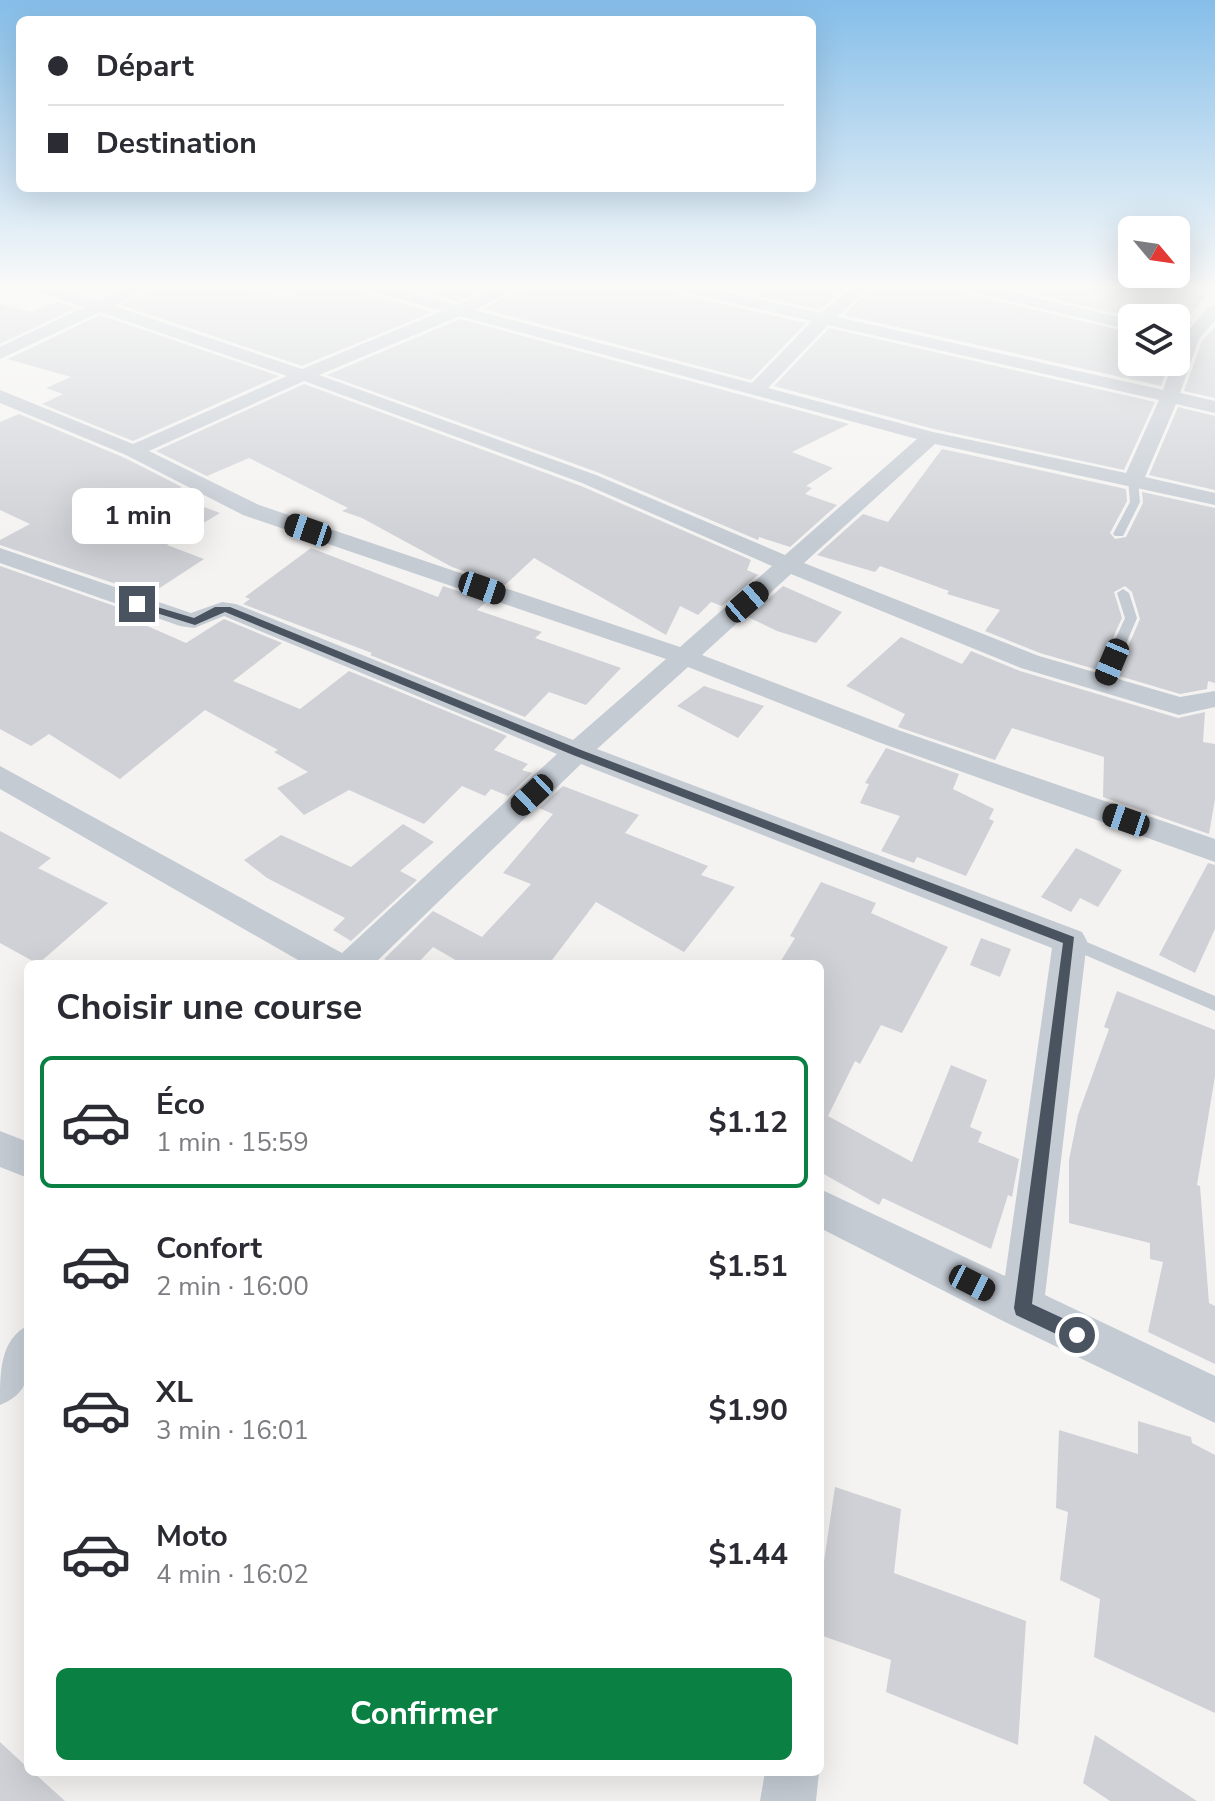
<!DOCTYPE html>
<html lang="fr">
<head>
<meta charset="utf-8">
<style>
  body { margin:0; font-family:"Nunito Sans",sans-serif; background:#f2f2f3; color:#2b2b33; height:100vh; display:flex; flex-direction:column; font-size:30px; white-space:nowrap }
  * { box-sizing:border-box; margin:0 }
  p { font-size:26px; color:#7c7c81 }
  .icon { flex:none; width:44px; height:44px; fill:none; stroke:currentColor; stroke-width:2; stroke-linecap:round; stroke-linejoin:round }
  .map { position:relative; flex:1; overflow:hidden }
  .details { position:absolute; left:24px; top:960px; width:800px; height:816px; display:flex; flex-direction:column; background:#fff; border-radius:12px; box-shadow:0 8px 32px #0002 }
  .details>* { flex:none }
  .top-card { position:absolute; left:16px; top:16px; width:800px; height:176px; border-radius:12px; box-shadow:0 8px 32px #0002; display:grid; align-content:center; height:176px; padding:0 32px; background:#fff }
  .needle { width:52px; rotate:119deg }
  .tools { position:absolute; left:1118px; top:216px; display:grid; gap:16px }
  .tools a { display:grid; place-items:center; width:72px; height:72px; border-radius:12px; background:#fff; box-shadow:0 8px 32px #0002; font-size:40px }
  .end { position:absolute; width:36px; height:36px; margin:-18px; border:10px solid #4a5360; background:#fff; box-shadow:0 0 0 4px #fff }
  .from { border-radius:50% }
  .bubble { position:absolute; height:56px; border-radius:12px; background:#fff; box-shadow:0 8px 32px #0002; font-size:26px; font-weight:700; line-height:56px; text-align:center }
  .car { position:absolute; width:24px; height:48px; margin:-24px -12px; border-radius:10px; box-shadow:0 0 6px 2px #0007; background:linear-gradient(#222 24%,#8ab4d8 0 40%,#222 0 76%,#8ab4d8 0 86%,#222 0) }
  .top-card b { display:flex; align-items:center; gap:28px; height:76px; font-size:30px }
  .top-card b+b { border-top:2px solid #e1e1e2 }
  .top-card i { width:20px; height:20px; background:#2b2b33 }
  ul { padding:0; list-style:none }
  li { display:flex; align-items:center; gap:24px; height:132px; margin:0 16px 12px; padding:0 16px; border:4px solid transparent; border-radius:12px }
  li div { flex:1 }
  li b { display:block; font-size:30px }
  li em { font-style:normal; font-weight:700 }
  li.active { border-color:#0b8043 }
  li>.icon { width:72px; height:72px; stroke-width:1.5 }
  h2 { padding:0 32px; font-size:36px; line-height:96px }
  .primary-button { display:flex; gap:16px; margin-top:auto; padding:16px 32px }
  .primary-button a { flex:1; height:92px; border-radius:12px; background:#0b8043; color:#fff; font-size:32px; font-weight:700; line-height:92px; text-align:center }
  .map>svg:first-child { display:block }
  .building { fill:#cfd1d6 }
  .lines { fill:none; stroke-linecap:round; stroke-linejoin:round }
  .service { fill:#c4cbd3; fill-rule:evenodd }
  .minor { fill:#c4cbd3; fill-rule:evenodd }
  .route { fill:#4a5360 }
</style>
</head>
<body>
<div class="map">
<svg width="1215" height="1801" viewBox="0 0 1215 1801">
  <rect width="100%" height="100%" fill="#f4f3f2"/>
  <path class="building" d="M 149,288 L 247,288 L 293,299 L 295,288 L 364,288 L 368,294 L 433,312 L 302,366 L 121,305 Z
    M 406,288 L 490,288 L 457,302 Z
    M 523,288 L 676,288 L 686,296 L 806,323 L 751,380 L 483,309 Z
    M 723,288 L 846,288 L 820,310 Z
    M 872,288 L 963,288 L 967,294 L 1132,333 L 1132,362 L 1170,362 L 1161,386 L 843,315 Z
    M 1009,288 L 1171,288 L 1206,296 L 1185,321 L 1192,322 L 1180,336 L 1176,350 L 1176,318 L 1134,318 Z
    M 57,302 L 76,308 L 0,344 L 0,304 L 31,312 Z
    M 100,315 L 279,376 L 133,441 L 42,404 L 63,394 L 46,388 L 71,377 L 8,359 Z
    M 460,319 L 849,424 L 792,452 L 833,468 L 806,486 L 812,488 L 805,494 L 837,505 L 790,547 L 759,537 L 758,540 L 597,472 L 327,375 Z
    M 1215,327 L 1215,398 L 1184,391 L 1202,341 Z
    M 829,328 L 1155,402 L 1124,470 L 934,429 L 774,386 Z
    M 304,384 L 581,486 L 751,560 L 747,570 L 758,575 L 722,606 L 711,602 L 698,615 L 680,606 L 666,635 L 534,558 L 505,585 L 452,567 L 362,518 L 342,511 L 348,508 L 249,458 L 207,476 L 156,451 Z
    M 1178,407 L 1215,416 L 1215,490 L 1149,475 Z
    M 19,414 L 125,458 L 182,487 L 167,493 L 220,513 L 167,545 L 204,559 L 149,595 L 0,545 L 0,540 L 30,524 L 0,510 L 0,422 Z
    M 942,449 L 1126,489 L 1127,501 L 1110,533 L 1115,539 L 1126,537 L 1143,503 L 1142,492 L 1215,508 L 1215,683 L 1208,681 L 1207,689 L 1180,694 L 1116,675 L 1140,619 L 1132,592 L 1125,586 L 1114,592 L 1122,618 L 1098,670 L 1040,653 L 985,631 L 1000,610 L 947,594 L 949,591 L 880,566 L 875,572 L 817,555 L 863,514 L 888,522 Z
    M 311,548 L 438,597 L 443,586 L 487,601 L 477,610 L 542,632 L 535,638 L 621,668 L 586,705 L 549,692 L 525,717 L 370,655 L 372,653 L 243,604 L 250,599 L 245,597 Z
    M 0,566 L 126,610 L 120,614 L 186,643 L 224,619 L 282,643 L 233,681 L 300,709 L 349,671 L 507,736 L 494,750 L 528,764 L 522,770 L 532,773 L 508,796 L 491,789 L 485,796 L 462,786 L 424,824 L 349,790 L 304,815 L 277,788 L 308,772 L 274,752 L 278,750 L 205,710 L 120,779 L 49,734 L 31,746 L 0,729 Z
    M 783,586 L 842,612 L 816,643 L 777,631 L 748,617 Z
    M 901,637 L 962,664 L 971,651 L 1020,671 L 1178,718 L 1205,712 L 1203,742 L 1215,744 L 1215,799 L 1209,834 L 1103,797 L 1104,757 L 1012,728 L 995,760 L 898,727 L 905,714 L 846,686 Z
    M 704,686 L 764,706 L 738,738 L 677,706 Z
    M 886,748 L 959,774 L 953,789 L 994,809 L 989,819 L 994,821 L 966,876 L 917,857 L 914,863 L 881,851 L 900,816 L 860,803 L 869,784 L 865,783 Z
    M 563,786 L 639,815 L 625,833 L 708,866 L 701,875 L 735,887 L 684,952 L 596,902 L 549,964 L 457,964 L 459,962 L 433,947 L 417,964 L 393,964 L 384,959 L 433,911 L 482,937 L 531,884 L 503,873 L 553,814 L 539,808 Z
    M 403,824 L 434,842 L 400,871 L 417,880 L 351,941 L 333,930 L 345,918 L 267,878 L 244,860 L 281,835 L 351,867 Z
    M 0,831 L 51,858 L 38,868 L 108,903 L 38,964 L 0,943 Z
    M 1076,848 L 1122,870 L 1098,907 L 1080,898 L 1071,912 L 1041,897 Z
    M 1208,863 L 1215,865 L 1215,929 L 1195,973 L 1159,955 Z
    M 821,882 L 876,903 L 871,913 L 948,947 L 902,1033 L 881,1025 L 860,1064 L 855,1061 L 828,1116 L 912,1162 L 951,1065 L 987,1080 L 970,1127 L 982,1132 L 978,1142 L 1019,1159 L 1012,1197 L 1008,1195 L 991,1249 L 883,1198 L 879,1205 L 820,1172 L 820,964 L 779,964 L 795,938 L 790,936 Z
    M 981,938 L 1011,949 L 1000,977 L 970,965 Z
    M 1117,991 L 1215,1030 L 1215,1076 L 1197,1185 L 1200,1186 L 1209,1303 L 1215,1306 L 1215,1364 L 1148,1332 L 1163,1262 L 1150,1259 L 1150,1243 L 1069,1223 L 1069,1160 L 1078,1115 L 1109,1029 L 1104,1027 Z
    M 1138,1421 L 1191,1437 L 1192,1443 L 1215,1455 L 1215,1713 L 1094,1657 L 1100,1599 L 1060,1580 L 1068,1512 L 1056,1508 L 1059,1430 L 1138,1454 Z
    M 835,1487 L 901,1509 L 894,1573 L 1026,1621 L 1018,1745 L 886,1692 L 891,1660 L 820,1635 L 820,1588 Z
    M 1095,1735 L 1197,1801 L 1110,1801 L 1083,1783 Z
    M 0,1742 L 28,1768 L 28,1772 L 33,1772 L 65,1801 L 0,1801 Z"/>
  <g class="lines">
    <path class="service" d="M 1133,477 L 1138,480 L 1140,502 L 1123,536 L 1115,536 L 1113,534 L 1130,502 L 1128,480 Z
      M 1123,589 L 1129,593 L 1137,618 L 1109,684 L 1102,688 L 1095,684 L 1125,618 L 1117,593 Z
      M 1070,935 L 1215,996 L 1215,1011 L 1064,946 L 1062,941 L 1064,936 Z"/>
    <path class="minor" d="M 24,288 L 51,288 L 98,301 L 125,288 L 146,288 L 114,306 L 302,369 L 442,311 L 369,291 L 367,288 L 394,288 L 457,305 L 498,288 L 520,288 L 474,310 L 752,383 L 812,321 L 687,293 L 679,288 L 709,288 L 821,313 L 851,288 L 869,288 L 837,317 L 1163,390 L 1173,362 L 1176,362 L 1182,338 L 1209,306 L 1215,304 L 1215,320 L 1199,339 L 1180,393 L 1215,401 L 1215,413 L 1176,404 L 1145,477 L 1215,493 L 1215,505 L 935,444 L 804,563 L 1039,656 L 1180,697 L 1215,691 L 1215,707 L 1179,715 L 1021,668 L 791,574 L 702,655 L 898,730 L 1215,839 L 1215,862 L 878,742 L 688,667 L 597,749 L 1082,932 L 1087,941 L 1045,1295 L 1215,1376 L 1215,1423 L 1007,1323 L 820,1228 L 820,1189 L 1005,1276 L 1052,948 L 581,764 L 374,964 L 305,964 L 0,789 L 0,766 L 342,953 L 557,754 L 224,616 L 194,628 L 180,626 L 0,563 L 0,548 L 191,613 L 222,602 L 236,604 L 573,740 L 666,659 L 243,515 L 126,455 L 0,403 L 0,390 L 133,444 L 287,376 L 100,312 L 0,359 L 0,347 L 84,307 ZM 460,316 L 917,439 L 785,555 L 596,475 L 319,375 ZM 828,325 L 1159,400 L 1126,473 L 933,432 L 768,388 ZM 304,381 L 582,483 L 772,566 L 680,647 L 259,505 L 149,451 Z
      M 966,288 L 995,288 L 1132,320 L 1132,330 L 968,291 Z
      M 0,1131 L 28,1142 L 28,1178 L 0,1167 Z
      M 28,1325 C 28,1360 38,1390 0,1405 C 0,1370 0,1341 28,1325 Z
      M 765,1772 L 819,1772 L 816,1801 L 760,1801 Z"/>
  </g>
  <linearGradient id="sky" x2="0" y2="1"><stop stop-color="#85bee9"/><stop offset="0.53" stop-color="#fafaf9"/><stop offset="1" stop-color="#fafaf9" stop-opacity="0"/></linearGradient>
  <rect width="1215" height="540" fill="url(#sky)"/>
  <path class="route" d="M 137,601 L 194,618 L 215,607 L 230,607 L 581,750 L 1074,937 L 1032,1304 L 1084,1328 L 1086,1335 L 1084,1341 L 1077,1343 L 1071,1341 L 1016,1315 L 1014,1308 L 1063,943 L 573,755 L 225,612 L 195,625 L 134,606 Z"/>
</svg>
<div class="tools">
<a><svg class="needle" viewBox="-14 -14 28 28"><path d="M0-13l5 13h-10z" fill="#e53935"/><path d="M0 13l5-13h-10z" fill="#7c7c81"/></svg></a>
<a><svg class="icon" aria-label="layers" viewBox="0 0 24 24"><path d="M12 4l9 5-9 5-9-5zM3 14l9 5 9-5"/></svg></a>
</div>
<i class="end from" style="left:1077px;top:1335px"></i>
<i class="end" style="left:137px;top:604px"></i>
<div class="bubble" style="left:72px;top:488px;width:132px">1 min</div>
<i class="car" style="left:308px;top:530px;rotate:289deg"></i>
<i class="car" style="left:482px;top:588px;rotate:109deg"></i>
<i class="car" style="left:747px;top:602px;rotate:49deg"></i>
<i class="car" style="left:1112px;top:662px;rotate:203deg"></i>
<i class="car" style="left:532px;top:795px;rotate:227deg"></i>
<i class="car" style="left:1126px;top:820px;rotate:289deg"></i>
<i class="car" style="left:972px;top:1283px;rotate:117deg"></i>
<div class="top-card">
<b><i class="from"></i>Départ</b>
<b><i></i>Destination</b>
</div>
<section class="details">
<h2>Choisir une course</h2>
<ul>
<li class="active"><svg class="icon" aria-label="car" viewBox="0 0 24 24"><path d="M5 17H2v-5l4-1 3-4h7l3 4 3 1v5h-3M9 17h6M6 11h13"/><circle cx="7" cy="17" r="2"/><circle cx="17" cy="17" r="2"/></svg><div><b>Éco</b><p>1 min · 15:59</p></div><em>$1.12</em></li>
<li><svg class="icon" aria-label="car" viewBox="0 0 24 24"><path d="M5 17H2v-5l4-1 3-4h7l3 4 3 1v5h-3M9 17h6M6 11h13"/><circle cx="7" cy="17" r="2"/><circle cx="17" cy="17" r="2"/></svg><div><b>Confort</b><p>2 min · 16:00</p></div><em>$1.51</em></li>
<li><svg class="icon" aria-label="car" viewBox="0 0 24 24"><path d="M5 17H2v-5l4-1 3-4h7l3 4 3 1v5h-3M9 17h6M6 11h13"/><circle cx="7" cy="17" r="2"/><circle cx="17" cy="17" r="2"/></svg><div><b>XL</b><p>3 min · 16:01</p></div><em>$1.90</em></li>
<li><svg class="icon" aria-label="car" viewBox="0 0 24 24"><path d="M5 17H2v-5l4-1 3-4h7l3 4 3 1v5h-3M9 17h6M6 11h13"/><circle cx="7" cy="17" r="2"/><circle cx="17" cy="17" r="2"/></svg><div><b>Moto</b><p>4 min · 16:02</p></div><em>$1.44</em></li>
</ul>
<div class="primary-button"><a>Confirmer</a></div>
</section>
</div>
</body>
</html>
